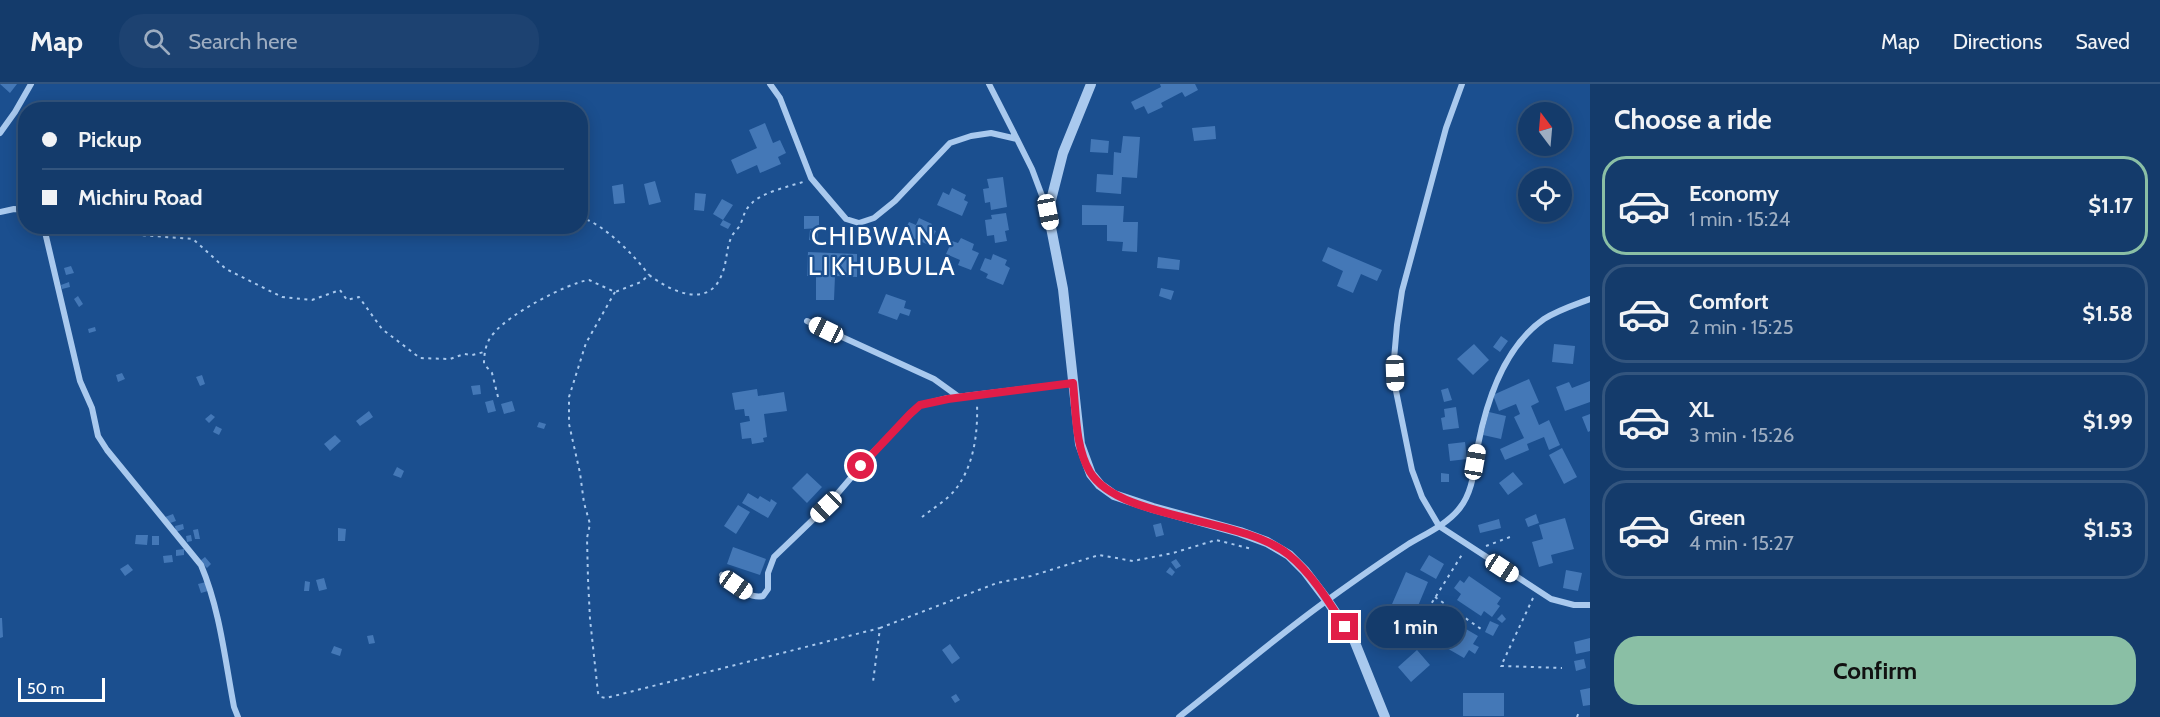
<!DOCTYPE html>
<html lang="en">
<head>
<meta charset="utf-8">
<style>
  body { margin:0; font-family:Cabin,sans-serif; background:#1d4271; color:#f1f3f6; height:100vh; display:flex; flex-direction:column; font-size:22px; white-space:nowrap }
  * { box-sizing:border-box; margin:0 }
  p { font-size:20px; color:#9dadc1 }
  .icon { flex:none; width:33px; height:33px; fill:none; stroke:currentColor; stroke-width:2; stroke-linecap:round; stroke-linejoin:round }
  .map { position:relative; flex:1; overflow:hidden }
  .side { display:flex; flex-direction:column; background:#143b6b; width:570px }
  .side>* { flex:none }
  .top-card { position:absolute; left:18px; top:18px; width:570px; height:132px; border-radius:24px; box-shadow:0 3px 15px #0003,0 0 0 2px #33557e; display:grid; align-content:center; height:132px; padding:0 24px; background:#143b6b }
  .needle { width:39px; rotate:344deg }
  .fabs { position:absolute; left:1518px; top:18px; display:grid; gap:12px }
  .fabs a { display:grid; place-items:center; width:54px; height:54px; border-radius:50%; background:#143b6b; box-shadow:0 3px 15px #0003,0 0 0 2px #33557e; font-size:30px }
  .scale { position:absolute; left:18px; bottom:15px; width:87px; box-sizing:border-box; padding-left:6px; border:3px solid #fff; border-top:0; font-size:16px; line-height:21px; white-space:nowrap; color:#fff; -webkit-text-stroke:4px #1b4f8f; paint-order:stroke }
  .end { position:absolute; width:27px; height:27px; margin:-14px; border:8px solid #e11d48; background:#fff; box-shadow:0 0 0 3px #fff }
  .from { border-radius:50% }
  .bubble { position:absolute; height:42px; border-radius:21px; background:#143b6b; box-shadow:0 3px 15px #0003,0 0 0 2px #33557e; font-size:20px; font-weight:700; line-height:42px; text-align:center }
  .car { position:absolute; width:18px; height:36px; margin:-18px -9px; border-radius:8px; box-shadow:0 0 4px 2px #0007; background:linear-gradient(#fff 24%,#345 0 40%,#fff 0 76%,#345 0 86%,#fff 0) }
  .top-card b { display:flex; align-items:center; gap:21px; height:57px; font-size:22px }
  .top-card b+b { border-top:2px solid #33557e }
  .top-card i { width:15px; height:15px; background:#f1f3f6 }
  ul { padding:0; list-style:none }
  li { display:flex; align-items:center; gap:18px; height:99px; margin:0 12px 9px; padding:0 12px; border:3px solid #33557e; border-radius:24px }
  li div { flex:1 }
  li b { display:block; font-size:22px }
  li em { font-style:normal; font-weight:700 }
  li.on { border-color:#8abfa5 }
  li>.icon { width:54px; height:54px; stroke-width:1.5 }
  h2 { padding:0 24px; font-size:27px; line-height:72px }
  .action { display:flex; gap:12px; margin-top:auto; padding:12px 24px }
  .action a { flex:1; height:69px; border-radius:24px; background:#8abfa5; color:#111; font-size:24px; font-weight:700; line-height:69px; text-align:center }
  header { display:flex; align-items:center; gap:36px; box-sizing:border-box; height:84px; padding:0 30px; background:#143b6b; border-bottom:2px solid #33557e }
  header strong { font-size:28px }
  nav { display:flex; gap:33px; margin-inline-start:auto; font-size:21px }
  .search { width:420px; height:54px; background:#1d4271; display:flex; align-items:center; gap:15px; box-sizing:border-box; padding:0 21px; border-radius:24px; color:#9dadc1; font-size:22px }
  main { display:flex; flex:1; min-height:0 }
  .map>svg:first-child { display:block }
  .building { fill:#4478b7 }
  .lines { fill:none; stroke-linecap:round; stroke-linejoin:round }
  .path { stroke:#a9c9ee; stroke-width:2; stroke-dasharray:3 4.5; stroke-linecap:butt }
  .minor { stroke:#a9c9ee; stroke-width:6 }
  .tertiary { stroke:#a9c9ee; stroke-width:10 }
  .route { stroke:#e11d48; stroke-width:8 }
  .labels { text-anchor:middle; dominant-baseline:central; stroke-width:4.5; stroke-linejoin:round; paint-order:stroke }
  .quarter-label { font-size:26px; letter-spacing:1.5px; fill:#fff; stroke:#1b4f8f }
</style>
</head>
<body>
<header>
<strong>Map</strong>
<div class="search"><svg class="icon" aria-label="search" viewBox="0 0 24 24"><circle cx="10" cy="10" r="6"/><path d="M15 15l6 6"/></svg>Search here</div>
<nav><a>Map</a><a>Directions</a><a>Saved</a></nav>
</header>
<main>
<div class="map">
<svg width="1590" height="633" viewBox="0 0 1590 633">
  <rect width="100%" height="100%" fill="#1b4f8f"/>
  <path class="building" d="M 0,0 L 17,0 L 10,9 Z
    M 1160,0 L 1195,0 L 1198,6 L 1185,13 L 1182,8 L 1161,19 L 1163,23 L 1148,30 L 1144,22 L 1135,26 L 1131,18 L 1161,3 Z
    M 765,39 L 773,59 L 780,56 L 786,69 L 778,73 L 781,80 L 760,89 L 757,81 L 737,90 L 731,76 L 757,64 L 749,46 Z
    M 1215,42 L 1216,55 L 1194,57 L 1192,44 Z
    M 1123,52 L 1140,53 L 1137,94 L 1122,93 L 1121,110 L 1096,108 L 1097,90 L 1113,91 L 1114,68 L 1121,69 Z
    M 1091,55 L 1109,57 L 1108,69 L 1090,68 Z
    M 1003,93 L 1007,123 L 991,126 L 990,118 L 985,119 L 983,105 L 989,104 L 987,95 Z
    M 655,97 L 661,118 L 649,121 L 644,100 Z
    M 623,100 L 625,119 L 614,120 L 612,102 Z
    M 952,104 L 966,111 L 964,116 L 968,118 L 962,132 L 937,121 L 943,108 L 949,111 Z
    M 695,109 L 706,110 L 704,127 L 694,126 Z
    M 722,115 L 733,121 L 723,136 L 713,130 Z
    M 1082,121 L 1124,122 L 1123,138 L 1138,138 L 1137,168 L 1122,167 L 1123,158 L 1107,157 L 1107,141 L 1082,141 Z
    M 1006,129 L 1009,146 L 1005,147 L 1007,157 L 995,159 L 994,151 L 987,152 L 985,136 L 992,135 L 991,131 Z
    M 804,132 L 819,132 L 819,144 L 804,145 Z
    M 919,134 L 932,140 L 930,144 L 936,147 L 929,161 L 903,150 L 909,138 L 916,141 Z
    M 723,136 L 731,140 L 728,145 L 720,141 Z
    M 810,146 L 818,147 L 817,157 L 809,156 Z
    M 961,154 L 974,160 L 972,166 L 979,169 L 971,186 L 958,181 L 960,176 L 946,170 L 952,157 L 958,159 Z
    M 1328,163 L 1382,186 L 1377,197 L 1361,190 L 1353,209 L 1337,202 L 1343,187 L 1322,177 Z
    M 808,168 L 857,170 L 857,193 L 835,192 L 834,216 L 816,216 L 816,192 L 807,192 Z
    M 993,170 L 1007,176 L 1005,181 L 1010,184 L 1003,201 L 986,194 L 988,190 L 980,186 L 985,174 L 991,176 Z
    M 1158,173 L 1180,176 L 1179,186 L 1157,184 Z
    M 71,182 L 74,189 L 66,191 L 64,184 Z
    M 69,198 L 70,203 L 62,205 L 61,201 Z
    M 1161,204 L 1174,207 L 1171,216 L 1159,212 Z
    M 886,210 L 906,217 L 904,224 L 911,226 L 909,232 L 900,229 L 897,236 L 878,229 Z
    M 78,212 L 83,220 L 79,223 L 74,215 Z
    M 95,243 L 96,247 L 89,249 L 88,245 Z
    M 1501,252 L 1508,257 L 1500,268 L 1493,263 Z
    M 1474,260 L 1489,276 L 1473,291 L 1457,275 Z
    M 1554,260 L 1575,262 L 1573,280 L 1552,278 Z
    M 122,289 L 125,295 L 118,298 L 116,291 Z
    M 202,291 L 205,300 L 200,302 L 196,293 Z
    M 1529,295 L 1539,318 L 1531,322 L 1539,341 L 1549,336 L 1560,361 L 1549,366 L 1544,353 L 1527,360 L 1529,366 L 1505,376 L 1500,365 L 1524,354 L 1514,333 L 1520,330 L 1516,320 L 1499,327 L 1493,311 Z
    M 1590,297 L 1590,318 L 1565,327 L 1556,303 L 1569,298 L 1572,304 Z
    M 480,301 L 481,310 L 473,311 L 471,302 Z
    M 1448,304 L 1452,316 L 1444,318 L 1441,306 Z
    M 757,305 L 758,312 L 784,308 L 787,327 L 764,330 L 767,353 L 763,354 L 764,358 L 752,360 L 751,354 L 742,355 L 740,339 L 750,337 L 749,332 L 745,332 L 744,325 L 735,326 L 732,309 Z
    M 493,316 L 496,327 L 488,329 L 485,318 Z
    M 512,317 L 515,327 L 504,330 L 501,320 Z
    M 1456,323 L 1459,344 L 1443,346 L 1441,334 L 1445,333 L 1444,325 Z
    M 369,327 L 373,333 L 360,342 L 356,337 Z
    M 1489,328 L 1506,332 L 1501,355 L 1483,351 Z
    M 211,330 L 215,333 L 209,339 L 205,335 Z
    M 1590,330 L 1590,347 L 1588,348 L 1582,333 Z
    M 539,338 L 546,340 L 544,345 L 537,343 Z
    M 216,342 L 222,345 L 219,351 L 213,348 Z
    M 335,351 L 341,357 L 330,367 L 324,360 Z
    M 1465,358 L 1467,375 L 1450,377 L 1448,360 Z
    M 1562,364 L 1577,393 L 1564,400 L 1549,371 Z
    M 397,383 L 404,387 L 401,394 L 393,391 Z
    M 1513,388 L 1523,400 L 1508,411 L 1499,399 Z
    M 807,389 L 822,403 L 807,419 L 792,404 Z
    M 1441,389 L 1449,390 L 1449,398 L 1441,398 Z
    M 748,409 L 758,415 L 760,412 L 770,418 L 771,415 L 777,419 L 768,434 L 742,419 Z
    M 738,421 L 750,428 L 736,450 L 724,442 Z
    M 173,430 L 176,437 L 167,440 L 165,433 Z
    M 1536,430 L 1539,439 L 1528,443 L 1525,435 Z
    M 1565,434 L 1574,465 L 1551,471 L 1553,479 L 1539,483 L 1532,458 L 1543,455 L 1539,441 Z
    M 1499,435 L 1501,444 L 1480,449 L 1478,441 Z
    M 1161,439 L 1164,451 L 1156,453 L 1153,441 Z
    M 183,440 L 184,445 L 176,448 L 175,442 Z
    M 338,444 L 346,445 L 345,457 L 338,457 Z
    M 198,445 L 200,455 L 195,455 L 193,446 Z
    M 136,451 L 148,451 L 147,461 L 135,460 Z
    M 191,451 L 192,457 L 187,458 L 186,452 Z
    M 152,452 L 159,452 L 159,461 L 152,461 Z
    M 733,463 L 766,475 L 760,491 L 727,480 Z
    M 184,465 L 184,471 L 176,472 L 176,466 Z
    M 172,471 L 173,478 L 164,479 L 163,472 Z
    M 1429,471 L 1444,480 L 1436,495 L 1420,486 Z
    M 205,473 L 211,480 L 207,484 L 200,477 Z
    M 1176,475 L 1181,482 L 1176,485 L 1171,478 Z
    M 128,480 L 133,486 L 125,492 L 120,485 Z
    M 1170,483 L 1175,488 L 1172,492 L 1166,488 Z
    M 1566,486 L 1582,489 L 1578,507 L 1563,504 Z
    M 1406,488 L 1428,498 L 1413,534 L 1406,531 L 1404,537 L 1394,534 L 1396,530 L 1389,527 Z
    M 1469,492 L 1501,514 L 1497,520 L 1500,522 L 1492,533 L 1484,527 L 1481,532 L 1457,516 L 1461,510 L 1454,504 L 1460,496 L 1464,499 Z
    M 324,494 L 327,505 L 319,507 L 316,496 Z
    M 305,497 L 310,498 L 309,507 L 304,507 Z
    M 206,498 L 208,507 L 201,509 L 198,500 Z
    M 1502,530 L 1506,535 L 1502,539 L 1497,535 Z
    M 1437,532 L 1445,537 L 1447,534 L 1478,552 L 1473,560 L 1479,563 L 1475,570 L 1469,566 L 1464,574 L 1431,555 L 1435,548 L 1429,545 Z
    M 0,534 L 2,534 L 3,553 L 0,554 Z
    M 1490,537 L 1499,541 L 1493,552 L 1485,548 Z
    M 373,551 L 375,559 L 369,560 L 367,552 Z
    M 1590,554 L 1590,567 L 1576,570 L 1574,558 Z
    M 950,560 L 960,574 L 952,580 L 942,566 Z
    M 334,562 L 342,565 L 340,572 L 331,569 Z
    M 1417,566 L 1430,581 L 1411,598 L 1398,583 Z
    M 1584,575 L 1586,584 L 1576,587 L 1574,577 Z
    M 1590,604 L 1590,621 L 1583,622 L 1580,606 Z
    M 1463,609 L 1504,609 L 1504,632 L 1463,632 Z
    M 956,610 L 960,616 L 955,619 L 951,613 Z"/>
  <g class="lines">
    <path class="path" d="M 580,133 C 604,140 634,171 649,191
      M 110,142 L 113,149 L 193,155 L 226,185 L 282,213 L 312,216 L 340,206 L 347,216 L 359,213 L 382,245 L 420,274 L 450,275 L 464,270 L 472,271 L 484,268
      M 546,148 L 554,142
      M 615,208 L 586,259 L 569,313 L 569,340 L 580,389 L 584,419 L 590,440 L 587,454 L 588,495 L 590,535 L 598,609 L 601,613 L 606,614 L 880,544 L 873,598
      M 498,313 L 492,289 L 484,280 C 484,269 486,257 494,249 C 508,231 567,199 589,196 L 615,208 L 641,198 L 649,191 C 670,207 709,226 722,190 C 727,179 726,165 731,154 C 733,148 739,145 741,139 C 744,131 745,125 752,119 C 761,109 790,102 803,98
      M 922,433 C 932,425 947,416 955,406 C 974,382 978,349 977,320
      M 1486,462 L 1510,453
      M 1435,513 L 1481,545
      M 1533,514 L 1501,582 L 1562,584
      M 880,544 L 997,499 L 1031,492 L 1099,471 L 1133,477 L 1173,469 L 1216,456 L 1252,465
      M 1408,557 L 1463,469
      M 1577,633 L 1579,628"/>
    <path class="minor" d="M 770,0 L 780,14 L 811,94 L 846,135 L 859,139 L 874,134 L 895,117 L 950,59 L 971,52 L 991,49 L 1017,55 L 1032,85 L 1047,125
      M 989,0 L 1017,55
      M 1462,0 L 1446,44 L 1402,207 L 1397,241 L 1394,275 L 1395,302 L 1412,386 L 1422,413 L 1439,442 L 1551,515 L 1574,521 L 1590,521
      M 0,49 L 15,28 L 31,0
      M 0,128 L 14,125 L 26,126
      M 42,142 L 45,148 L 80,297 L 92,324 L 98,352 L 107,366 L 201,481 C 220,526 225,576 234,623 L 238,633
      M 807,237 L 934,295 L 959,313
      M 722,491 C 733,499 749,516 763,512 L 768,505 L 768,489 L 774,473 L 826,423 L 873,368 L 920,321 L 948,314 L 1073,299
      M 1179,633 C 1229,594 1277,552 1329,515 C 1354,497 1381,478 1407,461 C 1425,450 1446,441 1459,425 C 1474,407 1474,382 1478,361 C 1487,315 1504,263 1544,235 C 1558,226 1574,221 1590,215"/>
    <path class="tertiary" d="M 1091,0 L 1063,69 L 1048,128 L 1063,205 L 1080,360 L 1091,390 L 1100,401 L 1114,411 L 1153,424 L 1240,448 L 1267,458 L 1289,471 L 1305,487 L 1327,516 L 1354,556 L 1385,633"/>
  </g>
  <g class="lines">
    <path class="route" d="M 861,382 L 910,330 L 920,321 L 948,315 L 1073,299 C 1076,327 1075,363 1090,388 C 1120,437 1241,432 1289,471 C 1312,490 1329,518 1345,543"/>
  </g>
  <g class="labels">
    <g class="quarter-label">
      <text x="882" y="152">CHIBWANA<tspan x="882" dy="30">LIKHUBULA</tspan></text>
    </g>
  </g>
</svg>
<div class="fabs">
<a><svg class="needle" viewBox="-14 -14 28 28"><path d="M0-13l5 13h-10z" fill="#e53935"/><path d="M0 13l5-13h-10z" fill="#9dadc1"/></svg></a>
<a><svg class="icon" aria-label="locate" viewBox="0 0 24 24"><circle cx="12" cy="12" r="6"/><path d="M12 2v4M12 18v4M2 12h4M18 12h4"/></svg></a>
</div>
<div class="scale">50 m</div>
<i class="end from" style="left:861px;top:382px"></i>
<i class="end" style="left:1345px;top:543px"></i>
<div class="bubble" style="left:1366px;top:522px;width:99px">1 min</div>
<i class="car" style="left:1048px;top:128px;rotate:169deg"></i>
<i class="car" style="left:826px;top:246px;rotate:296deg"></i>
<i class="car" style="left:1395px;top:289px;rotate:178deg"></i>
<i class="car" style="left:1475px;top:378px;rotate:10deg"></i>
<i class="car" style="left:826px;top:423px;rotate:226deg"></i>
<i class="car" style="left:1502px;top:484px;rotate:123deg"></i>
<i class="car" style="left:736px;top:501px;rotate:125deg"></i>
<div class="top-card">
<b><i class="from"></i>Pickup</b>
<b><i></i>Michiru Road</b>
</div>
</div>
<section class="side">
<h2>Choose a ride</h2>
<ul>
<li class="on"><svg class="icon" aria-label="car" viewBox="0 0 24 24"><path d="M5 17H2v-5l4-1 3-4h7l3 4 3 1v5h-3M9 17h6M6 11h13"/><circle cx="7" cy="17" r="2"/><circle cx="17" cy="17" r="2"/></svg><div><b>Economy</b><p>1 min · 15:24</p></div><em>$1.17</em></li>
<li><svg class="icon" aria-label="car" viewBox="0 0 24 24"><path d="M5 17H2v-5l4-1 3-4h7l3 4 3 1v5h-3M9 17h6M6 11h13"/><circle cx="7" cy="17" r="2"/><circle cx="17" cy="17" r="2"/></svg><div><b>Comfort</b><p>2 min · 15:25</p></div><em>$1.58</em></li>
<li><svg class="icon" aria-label="car" viewBox="0 0 24 24"><path d="M5 17H2v-5l4-1 3-4h7l3 4 3 1v5h-3M9 17h6M6 11h13"/><circle cx="7" cy="17" r="2"/><circle cx="17" cy="17" r="2"/></svg><div><b>XL</b><p>3 min · 15:26</p></div><em>$1.99</em></li>
<li><svg class="icon" aria-label="car" viewBox="0 0 24 24"><path d="M5 17H2v-5l4-1 3-4h7l3 4 3 1v5h-3M9 17h6M6 11h13"/><circle cx="7" cy="17" r="2"/><circle cx="17" cy="17" r="2"/></svg><div><b>Green</b><p>4 min · 15:27</p></div><em>$1.53</em></li>
</ul>
<div class="action"><a>Confirm</a></div>
</section>
</main>
</body>
</html>
